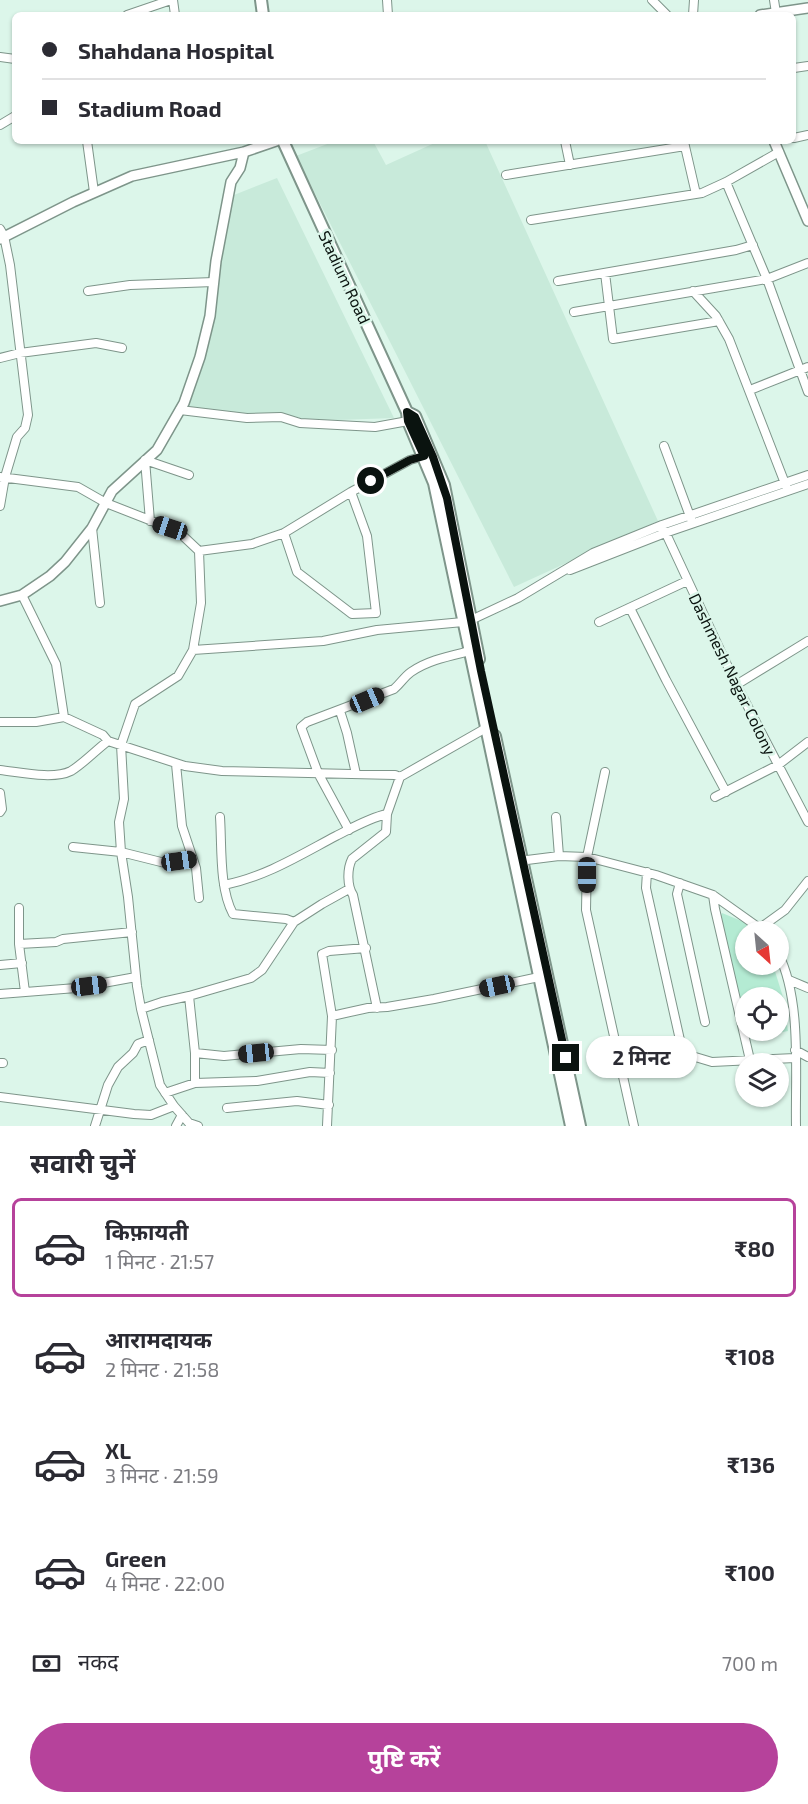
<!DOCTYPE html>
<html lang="hi">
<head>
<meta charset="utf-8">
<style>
  body { margin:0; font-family:"Exo 2","Noto Sans Devanagari",sans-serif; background:#f2f2f3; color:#2b2b33; height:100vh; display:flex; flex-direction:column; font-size:22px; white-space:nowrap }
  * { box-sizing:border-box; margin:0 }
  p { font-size:20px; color:#7c7c81 }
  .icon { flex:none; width:33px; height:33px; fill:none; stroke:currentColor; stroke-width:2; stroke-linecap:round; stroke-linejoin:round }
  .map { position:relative; height:1126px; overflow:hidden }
  .details { display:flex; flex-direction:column; background:#fff; flex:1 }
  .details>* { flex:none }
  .top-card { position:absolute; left:12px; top:12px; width:784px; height:132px; border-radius:9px; box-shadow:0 2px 4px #0004; display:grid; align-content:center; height:132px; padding:0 30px; background:#fff }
  .needle { width:39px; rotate:153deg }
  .fabs { position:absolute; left:735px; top:921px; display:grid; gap:12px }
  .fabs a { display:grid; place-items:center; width:54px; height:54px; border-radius:50%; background:#fff; box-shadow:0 2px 4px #0004; font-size:30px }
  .end { position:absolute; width:27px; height:27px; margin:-14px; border:8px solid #0a130f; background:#fff; box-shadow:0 0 0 3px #fff }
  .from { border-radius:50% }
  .bubble { position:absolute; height:42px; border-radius:21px; background:#fff; box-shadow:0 2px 4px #0004; font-size:20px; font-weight:700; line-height:42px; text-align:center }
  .car { position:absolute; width:18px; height:36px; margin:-18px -9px; border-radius:8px; box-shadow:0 0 4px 2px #0007; background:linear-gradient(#222 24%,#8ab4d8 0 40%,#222 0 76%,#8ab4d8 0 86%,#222 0) }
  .top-card b { display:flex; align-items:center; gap:21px; height:57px; font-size:22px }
  .top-card b+b { border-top:2px solid #e1e1e2 }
  .top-card i { width:15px; height:15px; background:#2b2b33 }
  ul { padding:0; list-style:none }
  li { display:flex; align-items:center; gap:18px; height:99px; margin:0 12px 9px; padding:0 18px; border:3px solid transparent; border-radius:9px }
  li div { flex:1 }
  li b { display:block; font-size:22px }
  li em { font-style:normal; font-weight:700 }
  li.on { border-color:#b6429b }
  li>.icon { width:54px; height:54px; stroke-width:1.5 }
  h2 { padding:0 30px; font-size:27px; line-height:72px }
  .pay { display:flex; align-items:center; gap:15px; height:66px; padding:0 30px; font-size:22px }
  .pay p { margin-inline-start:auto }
  .button { display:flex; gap:12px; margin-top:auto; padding:12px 30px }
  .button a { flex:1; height:69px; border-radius:36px; background:#b6429b; color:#fff; font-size:24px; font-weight:700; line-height:69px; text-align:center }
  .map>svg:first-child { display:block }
  .built { fill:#c8eada }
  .green { fill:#b4ebd3 }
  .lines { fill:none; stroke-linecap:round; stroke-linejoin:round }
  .minor-casing { stroke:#7e958a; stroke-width:10 }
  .tertiary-casing { stroke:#7e958a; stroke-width:12 }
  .secondary-casing { stroke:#7e958a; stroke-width:14 }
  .minor { stroke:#fff; stroke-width:8 }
  .tertiary { stroke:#fff; stroke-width:9 }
  .secondary { stroke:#fff; stroke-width:10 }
  .route { stroke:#0a130f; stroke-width:8 }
  .labels { text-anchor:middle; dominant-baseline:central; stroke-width:5; stroke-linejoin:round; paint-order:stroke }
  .street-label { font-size:16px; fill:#0a130f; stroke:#dcf6ea }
</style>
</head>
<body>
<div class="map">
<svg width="808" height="1126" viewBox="0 0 808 1126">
  <rect width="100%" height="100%" fill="#dcf6ea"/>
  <path class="built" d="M 335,141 L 373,141 L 386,165 L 439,141 L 485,141 L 658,521 L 514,587 L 296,156 Z
    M 277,178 L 394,418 L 310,421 L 289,415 L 185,410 L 211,330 L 220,263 L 234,195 Z"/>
  <path class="green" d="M 722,913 L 744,922 L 752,931 L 746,932 L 746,964 L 773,965 L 783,997 L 788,1031 L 749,1039 L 747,1031 L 778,1030 L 778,998 L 746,998 L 745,1025 L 720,917 Z"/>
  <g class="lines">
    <g class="minor-casing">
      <path id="minor" d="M 173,0 L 175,15
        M 387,0 L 388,15
        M 652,0 L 667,15
        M 774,0 L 776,13
        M 127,15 L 171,0
        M 693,15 L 694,0
        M 0,57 L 15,59
        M 794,68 L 808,66
        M 0,125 L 15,116
        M 794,138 L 808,135
        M 87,141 L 94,192
        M 565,141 L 570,165
        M 684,142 L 696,194
        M 506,175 L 685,146
        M 726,182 L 767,279 L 808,392
        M 531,220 L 702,193 L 726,182 L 779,152
        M 0,229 L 4,236 L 10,265 L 28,415 L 25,428 L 17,437 L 5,477 L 0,506
        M 605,273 L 613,339 L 719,321
        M 558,281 L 736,250 L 753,245
        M 88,291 L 130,285 L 214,282
        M 693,291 L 716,316 L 729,339 L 786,486
        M 574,312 L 767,279 L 808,263
        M 0,358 L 20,353 L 96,343 L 122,348
        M 750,390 L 808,367
        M 180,410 L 247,418 L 281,417 L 300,423 L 375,427 L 408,421
        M 664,446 L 691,519
        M 0,477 L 78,487 L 106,503 L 170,528 L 182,535 L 199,551 L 201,603 L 193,650 L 178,676 L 135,704 L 121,745 L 124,799 L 119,822 L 121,852 L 128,897 L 137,986 L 141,1009 L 160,1085 L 174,1106 L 189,1123 L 198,1126
        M 150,521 L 145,460 L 189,475
        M 662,525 L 735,682 L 808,822
        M 92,528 L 100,603
        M 284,533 L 297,572 L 352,614 L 376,613 L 367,536 L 351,492
        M 199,551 L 252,544 L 284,533 L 351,492 L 410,460 L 424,456
        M 570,570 L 665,533 L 808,484
        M 22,595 L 56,664 L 64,717
        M 630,608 L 666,680 L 726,792
        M 471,620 L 518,598 L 593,553 L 662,525 L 808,475
        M 599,622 L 687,581
        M 193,650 L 323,641 L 377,630 L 463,622
        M 736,685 L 808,641
        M 340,711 L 347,733 L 356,774
        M 0,722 L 36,722 L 64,717 L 103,735 L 108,741 L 185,766 L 222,771 L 395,775 L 400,777
        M 176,764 L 182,826 L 196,868 L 199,898
        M 0,770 C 19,772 53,780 71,771 C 84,763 96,750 108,741
        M 605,772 L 587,857 L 586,910 L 634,1126
        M 0,793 L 2,809 L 0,812
        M 715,797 L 778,765 L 808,742
        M 220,817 C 222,846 219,888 233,914 L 286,919 L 294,922
        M 556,817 L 559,856
        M 349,830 L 318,773 L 301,727 L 307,722 L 394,689 C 401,683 404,677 411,672 C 428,660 450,656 470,651
        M 73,847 L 121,852 L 165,863 L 192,859
        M 519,861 L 559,856 L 587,857 L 656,875 L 713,895 L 765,932
        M 647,872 L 646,888 L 680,1040 L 692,1056 L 712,1062 L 795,1058
        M 680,883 L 677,894 L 705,1022
        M 224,885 C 265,877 300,855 336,836 C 352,828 369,818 387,814
        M 713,895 L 715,909 L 750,1060
        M 19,908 L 19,944 L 25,992
        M 760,928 L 785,910 L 808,881
        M 19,944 L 56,942 L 63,939 L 132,932
        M 778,953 C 802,1000 795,1073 796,1126
        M 0,965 L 22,963
        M 789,980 L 808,988
        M 0,994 L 76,988 L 136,977
        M 189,996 L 251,978 L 262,970 L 294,922 L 322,904 L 349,889
        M 377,1008 L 353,895 C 347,886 347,869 352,859 L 386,832 L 387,814 L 400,777 L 486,728
        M 141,1009 L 162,1002 L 189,996 L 195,1053 L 195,1083
        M 332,1016 L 368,1008 L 387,1007 L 434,999 L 539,977
        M 795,1050 L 808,1057
        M 195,1053 L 224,1056 L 301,1049 L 332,1050
        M 0,1063 L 3,1063
        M 165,1093 L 195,1083 L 257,1081 L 310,1072 L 330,1073
        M 0,1097 L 134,1114 L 151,1115 L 174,1106
        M 227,1108 L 297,1101 L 329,1105
        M 95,1126 L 108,1085 L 118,1067 L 133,1053 L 138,1044 L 149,1040
        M 176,1126 L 182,1115
        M 327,1126 L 332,1016 L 322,954 L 329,951 L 366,948"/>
    </g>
    <g class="tertiary-casing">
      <path id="tertiary" d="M 760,15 L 808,8
        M 774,141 L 808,221
        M 0,239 L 73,202 L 132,176 L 244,152 L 276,141
        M 0,601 L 22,595 L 50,576 L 65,562 L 92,528 L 112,491 L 157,450 L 184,403 L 200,357 L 210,316 L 216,261 L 231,182 L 240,168 L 244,152"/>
    </g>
    <g class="secondary-casing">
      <path id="secondary" d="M 261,0 L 263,15
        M 283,141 L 407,412 L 408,421 L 434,483 L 571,1126
        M 407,412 L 415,416 L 444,485 L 479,659
        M 495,736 L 580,1126"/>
    </g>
    <use href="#minor" class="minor"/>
    <use href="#tertiary" class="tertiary"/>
    <use href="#secondary" class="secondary"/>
  </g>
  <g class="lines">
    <path class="route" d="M 371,481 L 410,460 L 424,456 L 408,421 L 407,412 L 415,417 L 433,457 L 447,498 L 481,671 L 566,1058"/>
  </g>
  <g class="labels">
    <g class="street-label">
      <text transform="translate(345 277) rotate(65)">Stadium Road</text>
      <text transform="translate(733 674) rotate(64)">Dashmesh Nagar Colony</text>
    </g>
  </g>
</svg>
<div class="fabs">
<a><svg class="needle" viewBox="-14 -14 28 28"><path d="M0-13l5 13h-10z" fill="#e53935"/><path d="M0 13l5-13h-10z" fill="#7c7c81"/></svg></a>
<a><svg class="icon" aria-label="locate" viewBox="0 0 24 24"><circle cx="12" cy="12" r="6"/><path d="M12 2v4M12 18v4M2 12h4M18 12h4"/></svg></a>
<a><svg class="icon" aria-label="layers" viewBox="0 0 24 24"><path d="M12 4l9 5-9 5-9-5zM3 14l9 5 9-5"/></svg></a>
</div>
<i class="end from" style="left:371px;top:481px"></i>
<i class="end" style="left:566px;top:1058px"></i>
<div class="bubble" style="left:586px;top:1036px;width:111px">2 मिनट</div>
<i class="car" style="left:170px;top:528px;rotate:288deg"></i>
<i class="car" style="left:367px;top:700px;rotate:67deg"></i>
<i class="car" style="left:179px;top:861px;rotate:82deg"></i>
<i class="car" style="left:587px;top:875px;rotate:180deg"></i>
<i class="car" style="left:89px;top:986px;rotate:83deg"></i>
<i class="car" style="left:497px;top:986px;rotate:258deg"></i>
<i class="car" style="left:256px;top:1053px;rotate:264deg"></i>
<div class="top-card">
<b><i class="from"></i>Shahdana Hospital</b>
<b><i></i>Stadium Road</b>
</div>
</div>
<section class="details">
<h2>सवारी चुनें</h2>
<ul>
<li class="on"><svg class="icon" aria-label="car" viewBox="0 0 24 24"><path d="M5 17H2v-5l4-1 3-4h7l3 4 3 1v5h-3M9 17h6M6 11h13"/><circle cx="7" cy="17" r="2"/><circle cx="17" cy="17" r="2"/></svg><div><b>किफ़ायती</b><p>1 मिनट · 21:57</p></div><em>₹80</em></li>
<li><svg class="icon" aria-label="car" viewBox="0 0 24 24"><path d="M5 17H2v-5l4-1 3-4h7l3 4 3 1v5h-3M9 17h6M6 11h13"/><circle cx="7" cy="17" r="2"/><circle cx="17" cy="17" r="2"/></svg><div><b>आरामदायक</b><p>2 मिनट · 21:58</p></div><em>₹108</em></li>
<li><svg class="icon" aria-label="car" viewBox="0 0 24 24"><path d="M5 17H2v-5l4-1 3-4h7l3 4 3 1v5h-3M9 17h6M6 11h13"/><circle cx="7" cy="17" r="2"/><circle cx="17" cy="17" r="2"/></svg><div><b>XL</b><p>3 मिनट · 21:59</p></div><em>₹136</em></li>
<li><svg class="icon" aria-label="car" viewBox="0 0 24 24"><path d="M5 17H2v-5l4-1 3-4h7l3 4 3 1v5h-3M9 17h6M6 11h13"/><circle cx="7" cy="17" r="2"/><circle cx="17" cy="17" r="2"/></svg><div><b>Green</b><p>4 मिनट · 22:00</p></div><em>₹100</em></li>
</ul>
<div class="pay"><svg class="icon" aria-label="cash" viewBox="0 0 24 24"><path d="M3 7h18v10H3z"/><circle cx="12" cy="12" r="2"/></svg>नकद<p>700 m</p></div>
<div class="button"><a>पुष्टि करें</a></div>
</section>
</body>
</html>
